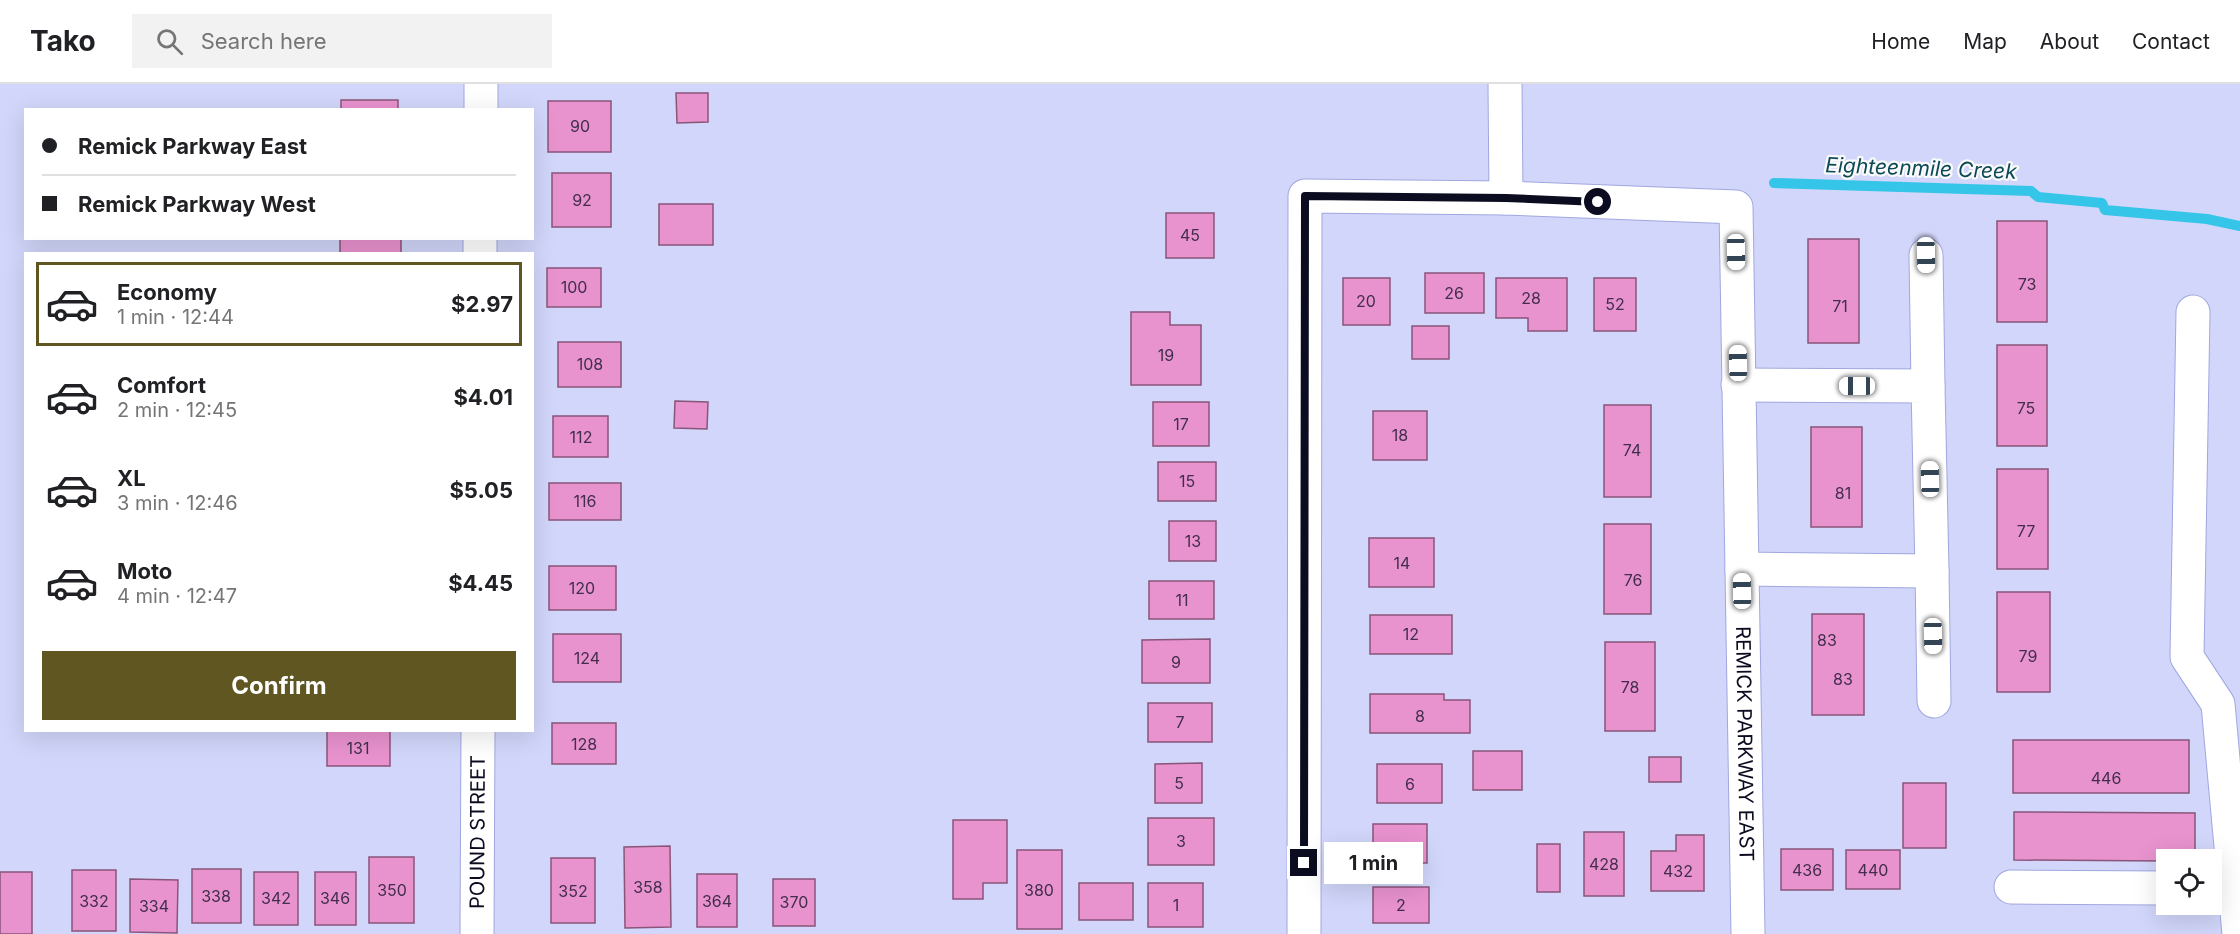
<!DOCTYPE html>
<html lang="en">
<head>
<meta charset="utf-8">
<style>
  body { margin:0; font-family:Inter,sans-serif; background:#f2f2f2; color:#202124; height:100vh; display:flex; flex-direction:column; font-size:22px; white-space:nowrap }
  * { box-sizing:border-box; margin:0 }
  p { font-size:20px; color:#757577 }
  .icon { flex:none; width:33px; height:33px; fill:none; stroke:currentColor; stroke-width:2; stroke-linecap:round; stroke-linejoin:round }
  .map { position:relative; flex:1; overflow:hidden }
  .side { position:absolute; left:24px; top:168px; width:510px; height:480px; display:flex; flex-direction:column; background:#fff; border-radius:0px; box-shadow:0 6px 24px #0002 }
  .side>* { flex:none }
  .banner { position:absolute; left:24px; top:24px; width:510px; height:132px; border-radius:0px; box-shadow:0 6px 24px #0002; display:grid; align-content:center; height:132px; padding:0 18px; background:#fff }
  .fabs { position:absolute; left:2156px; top:765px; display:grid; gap:12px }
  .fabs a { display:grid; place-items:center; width:66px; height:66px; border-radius:0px; background:#fff; box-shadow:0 6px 24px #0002; font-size:30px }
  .end { position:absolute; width:27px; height:27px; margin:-14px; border:8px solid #0b0c20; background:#fff; box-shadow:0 0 0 3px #fff }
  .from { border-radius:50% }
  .bubble { position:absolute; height:42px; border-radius:0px; background:#fff; box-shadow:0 6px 24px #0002; font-size:20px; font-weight:700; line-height:42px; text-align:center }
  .car { position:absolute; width:18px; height:36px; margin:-18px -9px; border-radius:8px; box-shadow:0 0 4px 2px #0007; background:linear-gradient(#fff 24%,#345 0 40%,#fff 0 76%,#345 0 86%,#fff 0) }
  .banner b { display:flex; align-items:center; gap:21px; height:57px; font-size:22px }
  .banner b+b { border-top:2px solid #e0e0e0 }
  .banner i { width:15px; height:15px; background:#202124 }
  ul { padding:10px 0 0; list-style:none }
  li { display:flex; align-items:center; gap:18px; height:84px; margin:0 12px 9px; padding:0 6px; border:3px solid transparent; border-radius:0px }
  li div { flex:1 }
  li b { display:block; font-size:22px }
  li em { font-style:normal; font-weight:700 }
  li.selected { border-color:#605622 }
  li>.icon { width:54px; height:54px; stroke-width:1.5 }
  .cta { display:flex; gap:12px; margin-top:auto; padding:12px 18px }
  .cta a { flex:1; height:69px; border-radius:0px; background:#605622; color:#fff; font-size:24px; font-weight:700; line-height:69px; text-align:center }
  header { display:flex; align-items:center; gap:36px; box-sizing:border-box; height:84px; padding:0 30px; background:#fff; border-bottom:2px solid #e0e0e0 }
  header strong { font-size:28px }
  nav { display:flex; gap:33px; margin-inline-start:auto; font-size:21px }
  .search { width:420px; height:54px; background:#f2f2f2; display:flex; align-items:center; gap:15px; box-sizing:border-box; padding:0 21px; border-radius:0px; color:#757577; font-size:22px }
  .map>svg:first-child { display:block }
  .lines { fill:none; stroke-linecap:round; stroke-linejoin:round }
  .stream { stroke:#34c5e9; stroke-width:10 }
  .building { fill:#e892ce; stroke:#895679; stroke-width:1.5 }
  .minor-casing { stroke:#a0a7df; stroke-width:35 }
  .minor { stroke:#fff; stroke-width:33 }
  .route { stroke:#0b0c20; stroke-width:8 }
  .labels { text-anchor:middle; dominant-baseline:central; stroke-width:4.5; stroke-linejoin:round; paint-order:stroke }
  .number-label { font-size:16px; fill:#422e4c }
  .street-label { font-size:20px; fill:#0b0c20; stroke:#fafafa }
  .water-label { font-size:21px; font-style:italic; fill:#0c4957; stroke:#fafafa }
</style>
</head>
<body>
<header>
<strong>Tako</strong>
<div class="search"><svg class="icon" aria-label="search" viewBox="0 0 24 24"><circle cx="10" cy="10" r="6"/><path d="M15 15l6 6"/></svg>Search here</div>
<nav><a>Home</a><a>Map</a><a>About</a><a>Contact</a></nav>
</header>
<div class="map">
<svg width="2240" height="850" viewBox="0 0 2240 850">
  <rect width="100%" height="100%" fill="#d1d6fa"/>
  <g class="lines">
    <path class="stream" d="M 1774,99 L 2031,107 L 2038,113 L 2102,119 L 2105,126 L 2207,135 L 2240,142"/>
  </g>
  <path class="building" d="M 676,9 L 708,9 L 708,38 L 677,39 Z
    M 341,16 L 398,16 L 398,26 L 341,26 Z
    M 548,17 L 611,17 L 611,68 L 548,68 Z
    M 552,89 L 611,89 L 611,143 L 552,143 Z
    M 659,120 L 713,120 L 713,161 L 659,161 Z
    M 1166,129 L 1214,129 L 1214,174 L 1166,174 Z
    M 1997,137 L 2047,137 L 2047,238 L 1997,238 Z
    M 340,154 L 401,154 L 401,169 L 340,169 Z
    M 1808,155 L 1859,155 L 1859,259 L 1808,259 Z
    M 547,184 L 601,184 L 601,223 L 547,223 Z
    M 1425,189 L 1484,189 L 1484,229 L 1425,229 Z
    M 1343,194 L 1390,194 L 1390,241 L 1343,241 Z
    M 1496,194 L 1567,194 L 1567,247 L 1528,247 L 1528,234 L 1496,234 Z
    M 1594,194 L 1636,194 L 1636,247 L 1594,247 Z
    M 1131,228 L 1170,228 L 1170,241 L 1201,241 L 1201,301 L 1131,301 Z
    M 1412,242 L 1449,242 L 1449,275 L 1412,275 Z
    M 558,258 L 621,258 L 621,303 L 558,303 Z
    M 1997,261 L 2047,261 L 2047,362 L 1997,362 Z
    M 675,317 L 708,318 L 707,345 L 674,344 Z
    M 1153,318 L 1209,318 L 1209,362 L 1153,362 Z
    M 1604,321 L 1651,321 L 1651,413 L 1604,413 Z
    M 1373,327 L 1427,327 L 1427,376 L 1373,376 Z
    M 553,332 L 608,332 L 608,373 L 553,373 Z
    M 1811,343 L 1862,343 L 1862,443 L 1811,443 Z
    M 1158,378 L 1216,378 L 1216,417 L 1158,417 Z
    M 1997,385 L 2048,385 L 2048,485 L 1997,485 Z
    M 549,399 L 621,399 L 621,436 L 549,436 Z
    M 1169,437 L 1216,437 L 1216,477 L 1169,477 Z
    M 1604,440 L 1651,440 L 1651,530 L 1604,530 Z
    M 1369,454 L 1434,454 L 1434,503 L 1369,503 Z
    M 549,482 L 616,482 L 616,526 L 549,526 Z
    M 1149,497 L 1214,497 L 1214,535 L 1149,535 Z
    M 1997,508 L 2050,508 L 2050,608 L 1997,608 Z
    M 1812,530 L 1864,530 L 1864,631 L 1812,631 Z
    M 1370,531 L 1452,531 L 1452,570 L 1370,570 Z
    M 553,550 L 621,550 L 621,598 L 553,598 Z
    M 1210,555 L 1210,599 L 1142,599 L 1142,556 Z
    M 1605,558 L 1655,558 L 1655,647 L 1605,647 Z
    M 1370,610 L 1444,610 L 1444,616 L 1470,616 L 1470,649 L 1370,649 Z
    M 1148,619 L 1212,619 L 1212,658 L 1148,658 Z
    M 552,639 L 616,639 L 616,680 L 552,680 Z
    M 327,646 L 390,646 L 390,682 L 327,682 Z
    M 2013,656 L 2189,656 L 2189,709 L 2013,709 Z
    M 1473,667 L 1522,667 L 1522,706 L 1473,706 Z
    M 1649,673 L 1681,673 L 1681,698 L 1649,698 Z
    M 1202,679 L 1202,719 L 1155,719 L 1155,680 Z
    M 1377,680 L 1442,680 L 1442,719 L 1377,719 Z
    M 1903,699 L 1946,699 L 1946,764 L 1903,764 Z
    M 2014,728 L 2195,729 L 2195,776 L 2166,776 L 2166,777 L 2014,776 Z
    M 1148,734 L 1214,734 L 1214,781 L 1148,781 Z
    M 953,736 L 1007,736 L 1007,799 L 983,799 L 983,815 L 953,815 Z
    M 1373,740 L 1427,740 L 1427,779 L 1373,779 Z
    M 1584,748 L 1624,748 L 1624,812 L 1584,812 Z
    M 1676,751 L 1704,751 L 1704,807 L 1651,807 L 1651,767 L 1676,767 Z
    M 1537,760 L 1560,760 L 1560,808 L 1537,808 Z
    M 670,762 L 671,843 L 625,844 L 624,763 Z
    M 1781,765 L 1833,765 L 1833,806 L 1781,806 Z
    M 1017,766 L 1062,766 L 1062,845 L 1017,845 Z
    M 1846,766 L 1900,766 L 1900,805 L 1846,805 Z
    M 369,773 L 414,773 L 414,839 L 369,839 Z
    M 551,774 L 595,774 L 595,839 L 551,839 Z
    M 192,785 L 241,785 L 241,839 L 192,839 Z
    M 72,786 L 116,786 L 116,847 L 72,847 Z
    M 0,788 L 32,788 L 32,850 L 0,850 Z
    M 254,788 L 298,788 L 298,841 L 254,841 Z
    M 315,788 L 356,788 L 356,841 L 315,841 Z
    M 697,790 L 737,790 L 737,843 L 697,843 Z
    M 130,795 L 178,796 L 177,849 L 130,848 Z
    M 773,795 L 815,795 L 815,842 L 773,842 Z
    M 1079,799 L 1133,799 L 1133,836 L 1079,836 Z
    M 1148,799 L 1203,799 L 1203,843 L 1148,843 Z
    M 1373,803 L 1429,803 L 1429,839 L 1373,839 Z"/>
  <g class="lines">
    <g class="minor-casing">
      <g id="minor">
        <path d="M 1505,0 L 1506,114"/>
        <path d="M 481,26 L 481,0"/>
        <path d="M 480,170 L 480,154"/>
        <path d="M 1926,171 L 1928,302"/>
        <path d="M 2193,228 L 2187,573 L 2218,620 L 2239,850"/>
        <path d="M 1738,301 L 1928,302 L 1932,487 L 1742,485"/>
        <path d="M 1932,487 L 1934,617"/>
        <path d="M 2011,803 L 2166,804"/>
        <path id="s1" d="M 477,850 L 478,646"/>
        <path id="s2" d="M 1304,850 L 1305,112 L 1506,114 L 1736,123 L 1748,850"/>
      </g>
    </g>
    <use href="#minor" class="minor"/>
  </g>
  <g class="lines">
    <path class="route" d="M 1304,779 L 1305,112 L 1506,114 L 1598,118"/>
  </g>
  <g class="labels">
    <g class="number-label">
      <text x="580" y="42">90</text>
      <text x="582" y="116">92</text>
      <text x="1190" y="151">45</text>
      <text x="2027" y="200">73</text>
      <text x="574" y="203">100</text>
      <text x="1454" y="209">26</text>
      <text x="1531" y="214">28</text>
      <text x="1366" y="217">20</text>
      <text x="1615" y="220">52</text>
      <text x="1840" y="222">71</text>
      <text x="1166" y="271">19</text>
      <text x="590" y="280">108</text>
      <text x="2026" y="324">75</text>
      <text x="1181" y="340">17</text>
      <text x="1400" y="351">18</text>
      <text x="581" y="353">112</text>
      <text x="1632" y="366">74</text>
      <text x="1187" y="397">15</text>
      <text x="1843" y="409">81</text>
      <text x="585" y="417">116</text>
      <text x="2026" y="447">77</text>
      <text x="1193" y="457">13</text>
      <text x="1402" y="479">14</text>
      <text x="1633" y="496">76</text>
      <text x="582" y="504">120</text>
      <text x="1182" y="516">11</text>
      <text x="1411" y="550">12</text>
      <text x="1827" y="556">83</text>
      <text x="2028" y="572">79</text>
      <text x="587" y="574">124</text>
      <text x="1176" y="578">9</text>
      <text x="1843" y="595">83</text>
      <text x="1630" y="603">78</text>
      <text x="1420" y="632">8</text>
      <text x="1180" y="638">7</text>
      <text x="584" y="660">128</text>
      <text x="358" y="664">131</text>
      <text x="2106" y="694">446</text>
      <text x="1179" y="699">5</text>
      <text x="1410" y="700">6</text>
      <text x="1181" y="757">3</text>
      <text x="1604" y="780">428</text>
      <text x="1807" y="786">436</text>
      <text x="1873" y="786">440</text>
      <text x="1678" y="787">432</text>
      <text x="648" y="803">358</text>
      <text x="392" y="806">350</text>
      <text x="1039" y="806">380</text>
      <text x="573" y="807">352</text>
      <text x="216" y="812">338</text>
      <text x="276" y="814">342</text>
      <text x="335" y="814">346</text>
      <text x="94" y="817">332</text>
      <text x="717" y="817">364</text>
      <text x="794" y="818">370</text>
      <text x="1176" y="821">1</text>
      <text x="1401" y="821">2</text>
      <text x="154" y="822">334</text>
    </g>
    <g class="street-label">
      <text stroke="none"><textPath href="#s2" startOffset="1706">REMICK PARKWAY EAST</textPath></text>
      <text stroke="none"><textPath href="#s1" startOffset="102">POUND STREET</textPath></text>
    </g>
    <g class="water-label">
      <text transform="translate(1921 84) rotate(2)">Eighteenmile Creek</text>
    </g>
  </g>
</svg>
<div class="fabs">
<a><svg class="icon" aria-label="locate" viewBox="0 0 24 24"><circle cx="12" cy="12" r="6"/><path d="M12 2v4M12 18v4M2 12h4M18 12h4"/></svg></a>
</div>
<i class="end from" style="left:1598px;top:118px"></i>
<i class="end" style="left:1304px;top:779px"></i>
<div class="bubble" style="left:1324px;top:758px;width:99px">1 min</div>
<i class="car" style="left:1736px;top:168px;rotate:179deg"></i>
<i class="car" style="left:1926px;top:171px;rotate:179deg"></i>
<i class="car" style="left:1738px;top:279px;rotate:359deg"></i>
<i class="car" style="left:1857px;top:302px;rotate:270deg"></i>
<i class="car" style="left:1930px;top:395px;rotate:359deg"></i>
<i class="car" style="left:1742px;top:507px;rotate:359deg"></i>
<i class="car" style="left:1933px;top:552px;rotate:179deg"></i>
<div class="banner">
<b><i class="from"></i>Remick Parkway East</b>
<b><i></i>Remick Parkway West</b>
</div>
<section class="side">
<ul>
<li class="selected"><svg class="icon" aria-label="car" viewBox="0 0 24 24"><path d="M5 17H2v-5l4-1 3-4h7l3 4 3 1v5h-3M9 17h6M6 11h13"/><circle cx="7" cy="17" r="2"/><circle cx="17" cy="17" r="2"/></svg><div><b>Economy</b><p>1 min · 12:44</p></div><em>$2.97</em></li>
<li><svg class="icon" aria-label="car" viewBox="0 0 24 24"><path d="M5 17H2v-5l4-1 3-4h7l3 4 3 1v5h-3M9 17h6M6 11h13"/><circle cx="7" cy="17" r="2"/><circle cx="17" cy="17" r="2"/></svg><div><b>Comfort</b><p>2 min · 12:45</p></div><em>$4.01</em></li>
<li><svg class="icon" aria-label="car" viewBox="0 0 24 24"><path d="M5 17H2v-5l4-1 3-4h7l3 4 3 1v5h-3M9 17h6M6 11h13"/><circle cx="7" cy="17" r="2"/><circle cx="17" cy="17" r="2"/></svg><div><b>XL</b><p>3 min · 12:46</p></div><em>$5.05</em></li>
<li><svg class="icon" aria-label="car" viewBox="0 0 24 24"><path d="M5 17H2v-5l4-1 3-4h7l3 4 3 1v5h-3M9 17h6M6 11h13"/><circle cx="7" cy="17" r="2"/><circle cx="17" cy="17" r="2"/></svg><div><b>Moto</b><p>4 min · 12:47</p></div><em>$4.45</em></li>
</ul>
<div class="cta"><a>Confirm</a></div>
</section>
</div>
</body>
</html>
